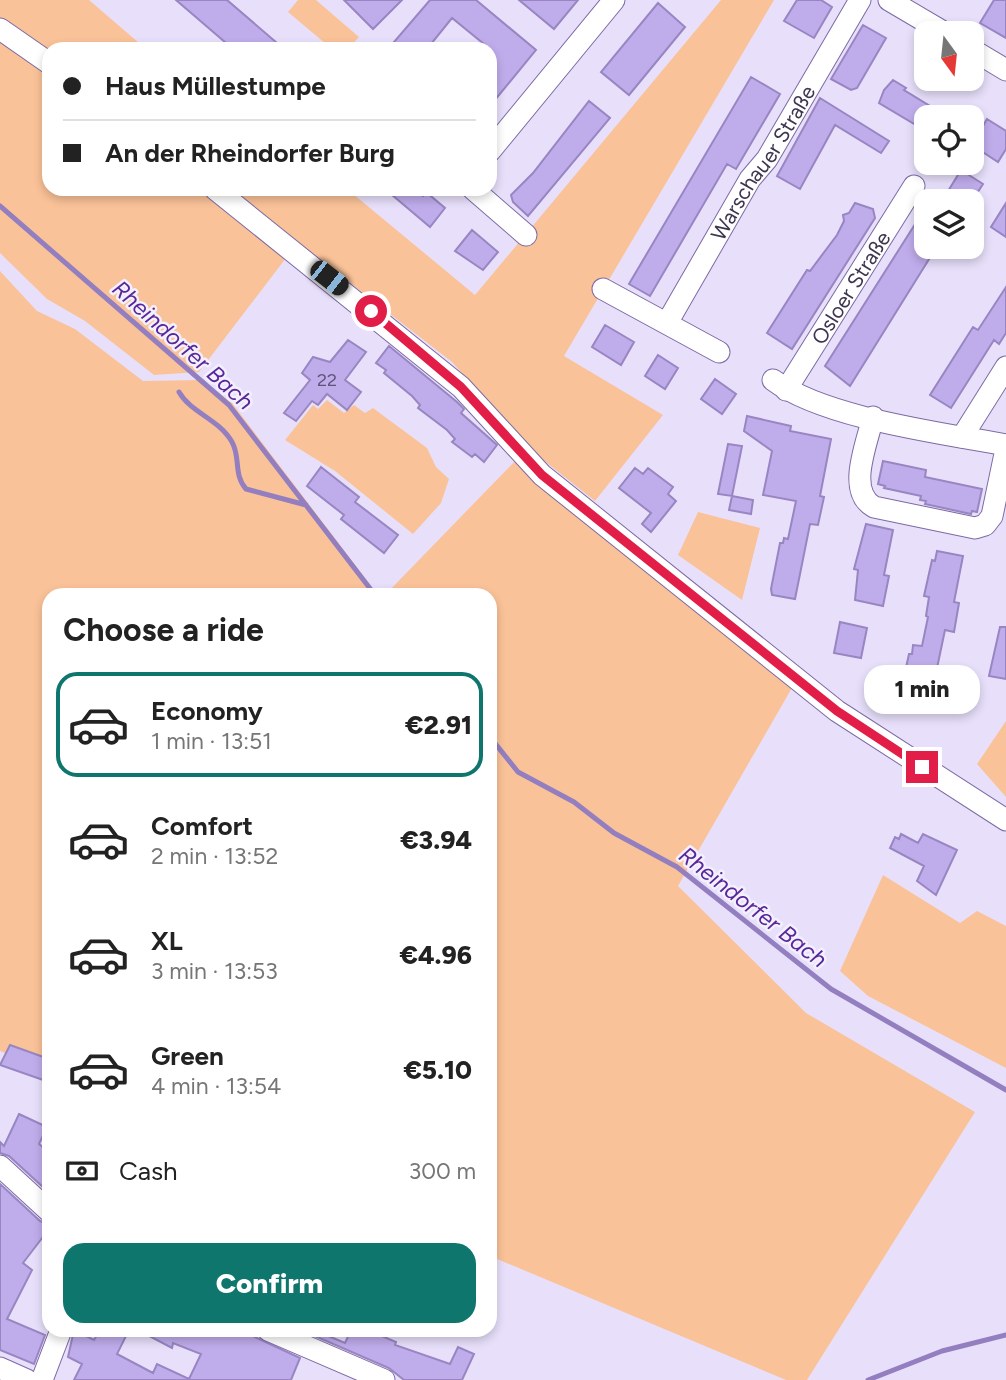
<!DOCTYPE html>
<html lang="en">
<head>
<meta charset="utf-8">
<style>
  body { margin:0; font-family:Figtree,sans-serif; background:#f2f2f2; color:#222; height:100vh; display:flex; flex-direction:column; font-size:26px; white-space:nowrap }
  * { box-sizing:border-box; margin:0 }
  p { font-size:23px; color:#767676 }
  .icon { flex:none; width:38px; height:38px; fill:none; stroke:currentColor; stroke-width:2; stroke-linecap:round; stroke-linejoin:round }
  .map { position:relative; flex:1; overflow:hidden }
  .drawer { position:absolute; left:42px; top:588px; width:455px; height:749px; display:flex; flex-direction:column; background:#fff; border-radius:21px; box-shadow:0 4px 10px #0003 }
  .drawer>* { flex:none }
  .hud { position:absolute; left:42px; top:42px; width:455px; height:154px; border-radius:21px; box-shadow:0 4px 10px #0003; display:grid; align-content:center; height:154px; padding:0 21px; background:#fff }
  .needle { width:46px; rotate:165deg }
  .buttons { position:absolute; left:914px; top:21px; display:grid; gap:14px }
  .buttons a { display:grid; place-items:center; width:70px; height:70px; border-radius:14px; background:#fff; box-shadow:0 4px 10px #0003; font-size:35px }
  .end { position:absolute; width:32px; height:32px; margin:-16px; border:9px solid #e11d48; background:#fff; box-shadow:0 0 0 4px #fff }
  .from { border-radius:50% }
  .bubble { position:absolute; height:49px; border-radius:21px; background:#fff; box-shadow:0 4px 10px #0003; font-size:23px; font-weight:800; line-height:49px; text-align:center }
  .car { position:absolute; width:21px; height:42px; margin:-21px -10px; border-radius:9px; box-shadow:0 0 5px 2px #0007; background:linear-gradient(#222 24%,#8ab4d8 0 40%,#222 0 76%,#8ab4d8 0 86%,#222 0) }
  .hud b { display:flex; align-items:center; gap:24px; height:66px; font-size:26px }
  .hud b+b { border-top:2px solid #e0e0e0 }
  .hud i { width:18px; height:18px; background:#222 }
  ul { padding:0; list-style:none }
  li { display:flex; align-items:center; gap:21px; height:105px; margin:0 14px 10px; padding:0 7px; border:4px solid transparent; border-radius:21px }
  li div { flex:1 }
  li b { display:block; font-size:26px }
  li em { font-style:normal; font-weight:800 }
  li.selected { border-color:#0f766e }
  li>.icon { width:63px; height:63px; stroke-width:1.5 }
  h2 { padding:0 21px; font-size:32px; line-height:84px }
  .pay { display:flex; align-items:center; gap:18px; height:77px; padding:0 21px; font-size:26px }
  .pay p { margin-inline-start:auto }
  .primary-button { display:flex; gap:14px; margin-top:auto; padding:14px 21px }
  .primary-button a { flex:1; height:80px; border-radius:21px; background:#0f766e; color:#fff; font-size:28px; font-weight:800; line-height:80px; text-align:center }
  .map>svg:first-child { display:block }
  .green { fill:#fac298 }
  .lines { fill:none; stroke-linecap:round; stroke-linejoin:round }
  .stream { stroke:#937fc0; stroke-width:5 }
  .building { fill:#bfaceb; stroke:#9885c2; stroke-width:2 }
  .minor-casing { stroke:#7d6aa5; stroke-width:23 }
  .minor { stroke:#fff; stroke-width:21 }
  .route { stroke:#e11d48; stroke-width:9 }
  .labels { text-anchor:middle; dominant-baseline:central; stroke-width:5; stroke-linejoin:round; paint-order:stroke }
  .number-label { font-size:18px; fill:#5e5477 }
  .street-label { font-size:21px; fill:#3e3650; stroke:#f3f0fd }
  .water-label { font-size:23px; font-style:italic; fill:#59269b; stroke:#f3f0fd }
</style>
</head>
<body>
<div class="map">
<svg width="1006" height="1380" viewBox="0 0 1006 1380">
  <rect width="100%" height="100%" fill="#e8e0fb"/>
  <path class="green" d="M 0,0 L 89,0 L 146,49 L 49,49 L 49,57 L 0,23 Z
    M 298,0 L 316,0 L 359,37 L 348,49 L 332,49 L 288,12 Z
    M 721,0 L 774,0 L 564,356 L 663,415 L 595,501 L 528,448 L 452,362 L 229,189 L 347,189 L 475,295 Z
    M 0,41 L 49,75 L 49,189 L 197,189 L 286,258 L 199,372 L 154,375 L 85,321 L 47,299 L 0,253 Z
    M 0,271 L 37,311 L 75,329 L 143,381 L 202,380 L 232,403 L 378,595 L 49,595 L 49,1071 L 0,1051 Z
    M 327,400 L 344,413 L 354,405 L 365,413 L 373,408 L 427,448 L 436,467 L 449,479 L 441,503 L 413,534 L 335,471 L 285,440 L 313,405 L 318,409 Z
    M 515,461 L 797,679 L 678,886 L 806,1013 L 975,1112 L 807,1380 L 786,1380 L 490,1256 L 490,595 L 385,595 Z
    M 698,512 L 760,528 L 742,600 L 678,555 Z
    M 1006,721 L 1006,797 L 977,764 Z
    M 883,875 L 960,923 L 977,911 L 1006,926 L 1006,1068 L 868,996 L 840,971 Z"/>
  <g class="lines">
    <path class="stream" d="M 0,206 L 229,405 L 375,595
      M 179,392 C 191,413 219,419 232,442 C 241,458 233,474 246,489 L 306,505
      M 490,737 L 518,772 L 574,802 L 614,833 L 677,867 L 831,989 L 1006,1090
      M 868,1380 L 942,1351 L 1006,1335"/>
  </g>
  <path class="building" d="M 176,0 L 227,0 L 284,49 L 233,49 Z
    M 344,0 L 402,0 L 373,29 Z
    M 430,0 L 476,0 L 536,50 L 490,106 L 490,49 L 452,18 L 427,49 L 388,49 Z
    M 519,0 L 578,0 L 554,29 Z
    M 797,0 L 821,0 L 832,7 L 814,38 L 784,21 Z
    M 994,0 L 1006,0 L 1006,38 L 980,23 Z
    M 658,3 L 685,27 L 629,95 L 601,72 Z
    M 863,25 L 886,38 L 857,88 L 851,90 L 831,79 Z
    M 751,77 L 780,94 L 736,169 L 727,164 L 650,296 L 629,284 Z
    M 893,80 L 906,88 L 904,90 L 948,117 L 926,117 L 926,131 L 879,103 L 884,90 Z
    M 820,98 L 889,141 L 881,153 L 835,125 L 800,189 L 777,176 Z
    M 589,101 L 610,118 L 528,216 L 513,202 L 511,195 L 533,173 Z
    M 987,119 L 1006,131 L 1006,149 L 998,162 L 972,145 Z
    M 961,170 L 983,184 L 972,201 L 942,201 Z
    M 385,189 L 414,189 L 423,196 L 426,192 L 445,208 L 430,227 Z
    M 855,203 L 873,209 L 875,218 L 792,349 L 767,333 L 807,270 L 810,271 L 837,235 L 844,221 L 843,215 L 849,213 Z
    M 1006,203 L 1006,237 L 991,227 Z
    M 926,207 L 926,247 L 936,248 L 850,386 L 825,366 Z
    M 472,230 L 498,252 L 483,270 L 455,251 Z
    M 1006,287 L 1006,333 L 999,344 L 994,340 L 951,408 L 930,395 L 973,327 L 978,330 Z
    M 605,325 L 634,342 L 621,365 L 592,347 Z
    M 348,340 L 366,352 L 345,380 L 361,392 L 347,410 L 327,394 L 318,405 L 312,401 L 296,421 L 284,413 L 310,380 L 302,373 L 313,357 L 330,362 Z
    M 389,346 L 457,402 L 464,409 L 461,413 L 497,445 L 484,462 L 475,454 L 472,457 L 452,442 L 455,439 L 447,430 L 418,408 L 420,405 L 412,396 L 384,373 L 386,370 L 376,363 Z
    M 658,355 L 678,368 L 665,389 L 645,376 Z
    M 715,379 L 736,394 L 722,414 L 701,399 Z
    M 747,416 L 791,426 L 790,431 L 831,439 L 820,496 L 824,497 L 818,525 L 810,524 L 795,599 L 772,595 L 771,589 L 780,543 L 783,543 L 784,538 L 788,539 L 796,501 L 763,495 L 772,451 L 744,431 Z
    M 728,444 L 742,446 L 732,496 L 718,494 Z
    M 883,461 L 926,470 L 925,477 L 982,489 L 977,512 L 972,511 L 971,514 L 925,504 L 926,501 L 920,500 L 921,496 L 884,488 L 885,486 L 878,484 Z
    M 321,467 L 359,497 L 355,502 L 398,535 L 384,553 L 341,519 L 344,515 L 307,486 Z
    M 635,468 L 643,474 L 648,468 L 673,487 L 668,494 L 676,501 L 651,532 L 642,524 L 651,513 L 619,488 Z
    M 732,496 L 753,500 L 751,514 L 729,510 Z
    M 866,524 L 893,530 L 884,575 L 889,576 L 883,606 L 855,600 L 858,570 L 854,569 Z
    M 937,551 L 963,556 L 954,602 L 959,603 L 954,632 L 945,630 L 928,711 L 901,706 L 903,695 L 900,695 L 909,654 L 912,654 L 913,645 L 922,646 L 928,617 L 926,616 L 929,597 L 924,596 L 932,560 L 935,561 Z
    M 840,622 L 867,628 L 861,658 L 834,653 Z
    M 1000,627 L 1006,627 L 1006,679 L 989,676 Z
    M 901,834 L 918,843 L 923,834 L 957,850 L 936,895 L 917,881 L 924,866 L 890,848 L 895,837 L 899,839 Z
    M 10,1045 L 49,1059 L 49,1082 L 0,1065 Z
    M 19,1114 L 47,1127 L 39,1144 L 49,1152 L 49,1182 L 44,1188 L 9,1156 L 0,1153 L 0,1142 L 4,1146 Z
    M 0,1184 L 40,1221 L 49,1224 L 49,1229 L 23,1263 L 32,1270 L 7,1319 L 45,1335 L 34,1364 L 0,1350 Z
    M 74,1330 L 94,1340 L 100,1330 L 129,1330 L 117,1354 L 153,1373 L 157,1364 L 189,1379 L 201,1354 L 173,1343 L 172,1348 L 138,1330 L 240,1330 L 300,1358 L 291,1380 L 74,1380 L 82,1364 L 68,1357 Z
    M 301,1330 L 314,1330 L 345,1343 L 351,1330 L 368,1330 L 396,1342 L 395,1345 L 450,1364 L 458,1347 L 474,1354 L 462,1380 L 404,1380 L 389,1368 Z"/>
  <g class="lines">
    <g class="minor-casing">
      <g id="minor">
        <path d="M 889,0 L 945,33"/>
        <path d="M 0,29 L 49,63"/>
        <path d="M 971,49 L 1006,70"/>
        <path d="M 490,151 L 614,0"/>
        <path d="M 215,189 L 461,387 L 542,475 L 837,711 L 1006,820"/>
        <path d="M 473,189 L 526,235"/>
        <path d="M 603,289 L 719,352"/>
        <path id="s1" d="M 667,323 L 750,179 L 767,159 L 860,0"/>
        <path d="M 773,380 C 824,418 941,433 1006,445"/>
        <path id="s2" d="M 786,390 L 914,186"/>
        <path d="M 873,417 C 867,444 846,491 874,507 L 975,528 L 985,525 L 992,516 L 1006,449"/>
        <path d="M 962,437 L 1006,367"/>
        <path d="M 0,1166 L 49,1211"/>
        <path d="M 268,1330 L 384,1380"/>
        <path d="M 0,1368 L 27,1380"/>
        <path d="M 42,1380 L 61,1330"/>
      </g>
    </g>
    <use href="#minor" class="minor"/>
  </g>
  <g class="lines">
    <path class="route" d="M 371,311 L 461,387 L 542,475 L 837,711 L 922,767"/>
  </g>
  <g class="labels">
    <g class="number-label">
      <text x="327" y="380">22</text>
    </g>
    <g class="street-label">
      <text stroke="none"><textPath href="#s1" startOffset="187">Warschauer Straße</textPath></text>
      <text stroke="none"><textPath href="#s2" startOffset="121">Osloer Straße</textPath></text>
    </g>
    <g class="water-label">
      <text transform="translate(183 345) rotate(42)">Rheindorfer Bach</text>
      <text transform="translate(753 907) rotate(38)">Rheindorfer Bach</text>
    </g>
  </g>
</svg>
<div class="buttons">
<a><svg class="needle" viewBox="-14 -14 28 28"><path d="M0-13l5 13h-10z" fill="#e53935"/><path d="M0 13l5-13h-10z" fill="#767676"/></svg></a>
<a><svg class="icon" aria-label="locate" viewBox="0 0 24 24"><circle cx="12" cy="12" r="6"/><path d="M12 2v4M12 18v4M2 12h4M18 12h4"/></svg></a>
<a><svg class="icon" aria-label="layers" viewBox="0 0 24 24"><path d="M12 4l9 5-9 5-9-5zM3 14l9 5 9-5"/></svg></a>
</div>
<i class="end from" style="left:371px;top:311px"></i>
<i class="end" style="left:922px;top:767px"></i>
<div class="bubble" style="left:864px;top:665px;width:116px">1 min</div>
<i class="car" style="left:329px;top:278px;rotate:128deg"></i>
<div class="hud">
<b><i class="from"></i>Haus Müllestumpe</b>
<b><i></i>An der Rheindorfer Burg</b>
</div>
<section class="drawer">
<h2>Choose a ride</h2>
<ul>
<li class="selected"><svg class="icon" aria-label="car" viewBox="0 0 24 24"><path d="M5 17H2v-5l4-1 3-4h7l3 4 3 1v5h-3M9 17h6M6 11h13"/><circle cx="7" cy="17" r="2"/><circle cx="17" cy="17" r="2"/></svg><div><b>Economy</b><p>1 min · 13:51</p></div><em>€2.91</em></li>
<li><svg class="icon" aria-label="car" viewBox="0 0 24 24"><path d="M5 17H2v-5l4-1 3-4h7l3 4 3 1v5h-3M9 17h6M6 11h13"/><circle cx="7" cy="17" r="2"/><circle cx="17" cy="17" r="2"/></svg><div><b>Comfort</b><p>2 min · 13:52</p></div><em>€3.94</em></li>
<li><svg class="icon" aria-label="car" viewBox="0 0 24 24"><path d="M5 17H2v-5l4-1 3-4h7l3 4 3 1v5h-3M9 17h6M6 11h13"/><circle cx="7" cy="17" r="2"/><circle cx="17" cy="17" r="2"/></svg><div><b>XL</b><p>3 min · 13:53</p></div><em>€4.96</em></li>
<li><svg class="icon" aria-label="car" viewBox="0 0 24 24"><path d="M5 17H2v-5l4-1 3-4h7l3 4 3 1v5h-3M9 17h6M6 11h13"/><circle cx="7" cy="17" r="2"/><circle cx="17" cy="17" r="2"/></svg><div><b>Green</b><p>4 min · 13:54</p></div><em>€5.10</em></li>
</ul>
<div class="pay"><svg class="icon" aria-label="cash" viewBox="0 0 24 24"><path d="M3 7h18v10H3z"/><circle cx="12" cy="12" r="2"/></svg>Cash<p>300 m</p></div>
<div class="primary-button"><a>Confirm</a></div>
</section>
</div>
</body>
</html>
